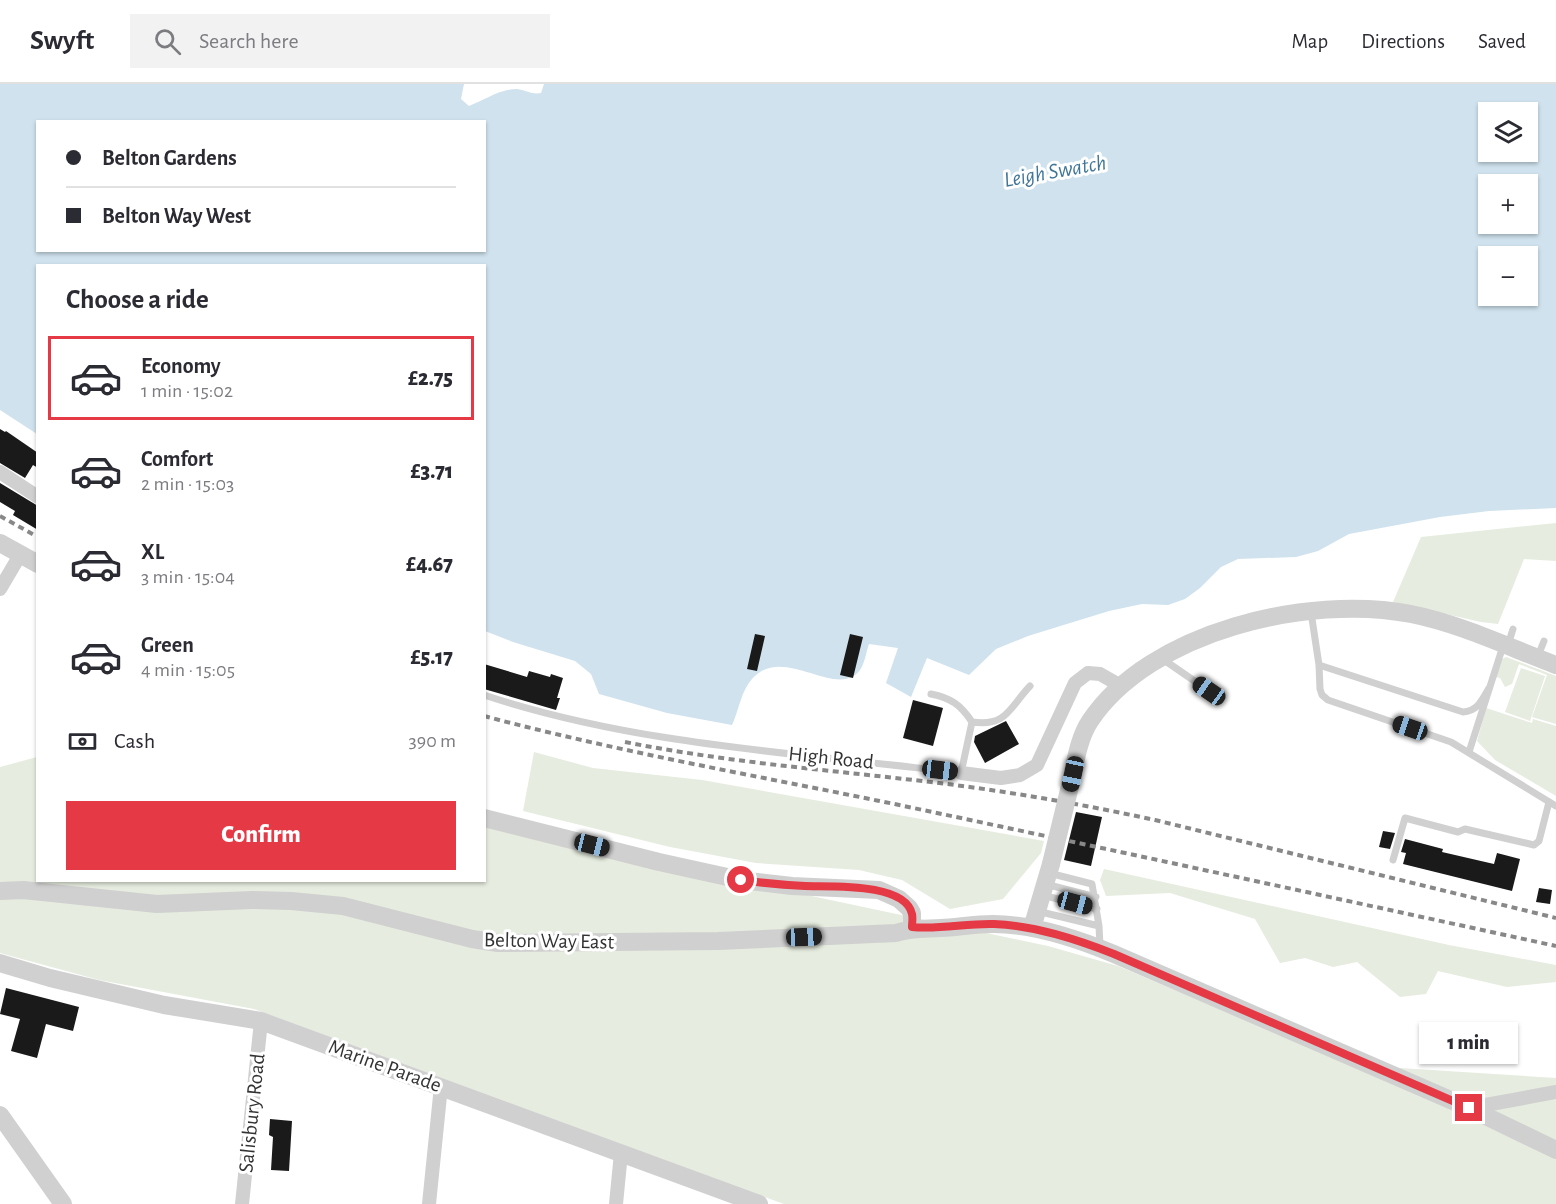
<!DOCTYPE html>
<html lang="en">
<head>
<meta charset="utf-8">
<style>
  body { margin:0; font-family:"Alegreya Sans",sans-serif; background:#f2f2f3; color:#2b2b33; height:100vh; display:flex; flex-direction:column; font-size:22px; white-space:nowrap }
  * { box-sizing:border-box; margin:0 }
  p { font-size:20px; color:#7c7c81 }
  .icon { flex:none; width:33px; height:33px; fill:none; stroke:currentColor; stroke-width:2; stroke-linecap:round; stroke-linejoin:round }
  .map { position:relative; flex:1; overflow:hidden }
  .details { position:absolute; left:36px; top:180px; width:450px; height:618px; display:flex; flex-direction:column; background:#fff; border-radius:0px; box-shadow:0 2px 4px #0004 }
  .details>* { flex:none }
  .top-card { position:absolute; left:36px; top:36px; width:450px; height:132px; border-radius:0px; box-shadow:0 2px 4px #0004; display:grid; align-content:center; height:132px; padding:0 30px; background:#fff }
  .fabs { position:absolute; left:1478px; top:18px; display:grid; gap:12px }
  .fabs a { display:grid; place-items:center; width:60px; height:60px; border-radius:0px; background:#fff; box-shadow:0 2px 4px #0004; font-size:30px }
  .end { position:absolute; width:27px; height:27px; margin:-14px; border:8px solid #e63946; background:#fff; box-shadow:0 0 0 3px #fff }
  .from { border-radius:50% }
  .bubble { position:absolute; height:42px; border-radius:0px; background:#fff; box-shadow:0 2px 4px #0004; font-size:20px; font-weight:800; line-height:42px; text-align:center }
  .car { position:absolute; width:18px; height:36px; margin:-18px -9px; border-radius:8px; box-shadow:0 0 4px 2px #0007; background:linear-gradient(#222 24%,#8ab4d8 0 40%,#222 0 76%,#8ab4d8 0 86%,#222 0) }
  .top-card b { display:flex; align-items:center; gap:21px; height:57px; font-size:22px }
  .top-card b+b { border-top:2px solid #e1e1e2 }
  .top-card i { width:15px; height:15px; background:#2b2b33 }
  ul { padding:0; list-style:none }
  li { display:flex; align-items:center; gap:18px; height:84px; margin:0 12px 9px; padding:0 18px; border:3px solid transparent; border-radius:0px }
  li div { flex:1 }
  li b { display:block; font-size:22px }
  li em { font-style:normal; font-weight:800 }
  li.current { border-color:#e63946 }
  li>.icon { width:54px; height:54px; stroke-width:1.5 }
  h2 { padding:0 30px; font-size:27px; line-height:72px }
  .pay { display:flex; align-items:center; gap:15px; height:66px; padding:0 30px; font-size:22px }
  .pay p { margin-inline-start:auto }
  .primary-button { display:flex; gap:12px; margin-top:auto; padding:12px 30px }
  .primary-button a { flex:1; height:69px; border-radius:0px; background:#e63946; color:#fff; font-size:24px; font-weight:800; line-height:69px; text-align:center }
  header { display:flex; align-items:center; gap:36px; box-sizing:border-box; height:84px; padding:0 30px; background:#fff; border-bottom:2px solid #e1e1e2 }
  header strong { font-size:28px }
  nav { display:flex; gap:33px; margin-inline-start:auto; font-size:21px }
  .search { width:420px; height:54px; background:#f2f2f3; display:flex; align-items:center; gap:15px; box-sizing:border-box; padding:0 21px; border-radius:0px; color:#7c7c81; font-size:22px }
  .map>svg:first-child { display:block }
  .green { fill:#e6ecdf }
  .water { fill:#cfe2ee; fill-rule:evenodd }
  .building { fill:#1a1a1a }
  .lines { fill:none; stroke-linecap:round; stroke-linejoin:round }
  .service { stroke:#d0d0d0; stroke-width:7 }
  .minor { stroke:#d0d0d0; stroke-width:14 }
  .tertiary { stroke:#d0d0d0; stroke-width:18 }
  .rail { stroke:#888; stroke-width:4; stroke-dasharray:6 4.5; stroke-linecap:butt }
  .tertiary-bridge { stroke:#d0d0d0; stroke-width:18 }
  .route { stroke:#e63946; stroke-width:8 }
  .labels { text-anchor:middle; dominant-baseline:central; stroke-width:6; stroke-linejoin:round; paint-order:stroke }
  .street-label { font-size:21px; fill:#333; stroke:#fff }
  .water-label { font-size:22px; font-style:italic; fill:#3f7597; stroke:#fff }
</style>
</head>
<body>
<header>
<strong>Swyft</strong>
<div class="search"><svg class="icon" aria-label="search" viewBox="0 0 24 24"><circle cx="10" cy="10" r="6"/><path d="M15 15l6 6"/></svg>Search here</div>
<nav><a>Map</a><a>Directions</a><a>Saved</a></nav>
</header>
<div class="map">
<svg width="1556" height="1120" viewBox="0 0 1556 1120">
  <rect width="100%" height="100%" fill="#fff"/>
  <path class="green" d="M 1556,439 L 1556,477 L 1524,475 L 1498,540 L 1481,538 L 1393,518 L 1421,453 Z
    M 1506,573 L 1556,592 L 1556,640 L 1532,633 L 1547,591 L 1519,580 L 1512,600 L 1505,603 L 1500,594 L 1496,593 L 1502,575 Z
    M 1521,584 L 1545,592 L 1530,637 L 1505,628 Z
    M 1486,624 L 1532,639 L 1533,635 L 1556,642 L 1556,712 L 1495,676 L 1477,657 Z
    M 534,668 L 593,684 L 702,696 L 1044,757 L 1041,769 L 1003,815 L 950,825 L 902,796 L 859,786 L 756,779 L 670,763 L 523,727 Z
    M 37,673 L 38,796 L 484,796 L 485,743 L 1048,862 L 1118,882 L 1352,981 L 1556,994 L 1556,1120 L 784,1120 L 254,925 L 99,896 L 0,869 L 0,683 Z
    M 1104,785 L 1449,861 L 1556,881 L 1556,898 L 1507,903 L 1438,887 L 1426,910 L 1400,913 L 1357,878 L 1333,883 L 1305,874 L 1280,879 L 1255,835 L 1170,809 L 1106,812 L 1100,796 Z"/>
  <path class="water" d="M 0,0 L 464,0 L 461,15 L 469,22 C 485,16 500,5 517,5 C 525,6 533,11 541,9 L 544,0 L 1556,0 L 1556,424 L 1489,427 L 1440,433 L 1349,450 L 1318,467 L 1296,473 L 1238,475 L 1221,483 L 1200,504 L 1185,515 L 1168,521 L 1142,520 L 1109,527 L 1028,552 L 996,565 L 969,591 L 927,574 L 911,613 L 886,599 L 898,564 L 869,560 C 866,568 865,579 860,586 C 837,617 783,559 752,595 C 741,607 739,626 732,641 L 667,629 L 599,610 L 591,590 L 575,577 L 513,558 L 485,547 L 484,182 L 38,182 L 37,350 L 0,326 ZM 1488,28 L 1527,28 L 1527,68 L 1488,68 ZM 38,38 L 484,38 L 484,166 L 38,166 ZM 1488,100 L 1527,100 L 1527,140 L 1488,140 ZM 1488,172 L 1527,172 L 1527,212 L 1488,212 Z"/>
  <path class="building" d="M 0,345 L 5,348 L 6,347 L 38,369 L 38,384 L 33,381 L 25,394 L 0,379 Z
    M 0,399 L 38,422 L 38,446 L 13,431 L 15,427 L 0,418 Z
    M 755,550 L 765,552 L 757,587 L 747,585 Z
    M 850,550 L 863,553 L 853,594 L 840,591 Z
    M 484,580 L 527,593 L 529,587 L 550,593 L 551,590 L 563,594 L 557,614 L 560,614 L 556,626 L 484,605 Z
    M 913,616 L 943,624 L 933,662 L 903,654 Z
    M 1006,637 L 1019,660 L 985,679 L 974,658 L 975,652 Z
    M 1076,728 L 1102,733 L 1091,782 L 1064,776 Z
    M 1383,747 L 1395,749 L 1390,765 L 1379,763 Z
    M 1405,755 L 1443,765 L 1442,768 L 1494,780 L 1497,769 L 1520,775 L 1512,807 L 1403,780 L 1406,769 L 1401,768 Z
    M 1539,804 L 1552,806 L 1550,820 L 1536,818 Z
    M 6,904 L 79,923 L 73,947 L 46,940 L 37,974 L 11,967 L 20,935 L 0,930 Z
    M 270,1035 L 292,1037 L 289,1087 L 271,1086 L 273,1053 L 269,1051 Z"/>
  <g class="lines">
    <path class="service" d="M 1311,528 L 1319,581 L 1320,605 L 1322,611 L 1328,616 L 1451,658 L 1556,722
      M 1508,561 L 1513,545
      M 1538,572 L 1544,557
      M 1164,576 L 1209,607
      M 1319,581 L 1463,628 C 1478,627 1482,616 1489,604
      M 931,610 C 951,614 961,621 972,638
      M 484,611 C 638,662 802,669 961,689 L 972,638 C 1007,643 1009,624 1030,602
      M 1469,668 L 1503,562
      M 1393,776 L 1405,734 L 1458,748 L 1465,745 L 1534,761 L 1539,757 L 1549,718
      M 1049,789 L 1092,800 L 1099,842 L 1100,862
      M 1045,800 L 1096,813
      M 1042,811 L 1097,825
      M 1037,827 L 1099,842"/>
    <path class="minor" d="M 0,388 L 38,413
      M 0,505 L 20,471
      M 961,689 L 1001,694 L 1020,691 L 1037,681 L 1075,599 L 1088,589 L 1100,590 L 1121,602
      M 1469,1024 L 1556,1008
      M 242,1120 L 261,937
      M 429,1120 L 441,1002
      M 616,1120 L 621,1069"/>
    <path class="tertiary" d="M 0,459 L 38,480
      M 1070,702 C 1075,681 1078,655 1090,637 C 1150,547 1309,510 1411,530 C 1461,540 1508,563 1556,581
      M 484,734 L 659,778 L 741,796 L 792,802 L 879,806 L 899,815 L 909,824 L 912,829 L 912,844
      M 0,807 L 23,806 L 157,820 L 252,816 L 291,817 L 343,822 L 472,855 L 498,859 L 718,857 L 896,849 C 911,844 925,845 941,844 C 958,843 976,840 993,840 C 1034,840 1076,854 1114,870 L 1469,1024 L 1556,1066
      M 1032,844 L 1051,780
      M 0,879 L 50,894 L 164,921 L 261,937 L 759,1120
      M 0,1031 L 63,1120"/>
    <path class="rail" d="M 0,432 L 38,453
      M 484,632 C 623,669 764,693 904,722 C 1122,768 1339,815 1556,862
      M 625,658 C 726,678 828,686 931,698 C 1006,707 1081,720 1155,736 L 1556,834"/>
    <path class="tertiary-bridge" d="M 1051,780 L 1070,702"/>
  </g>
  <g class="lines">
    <path class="route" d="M 741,796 C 762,799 784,801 805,802 C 829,803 905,798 912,830 C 913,834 912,839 912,843 C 939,846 967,839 994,840 C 1036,842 1076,855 1114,870 L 1469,1024"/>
  </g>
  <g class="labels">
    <g class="street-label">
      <text transform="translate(831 674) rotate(6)">High Road</text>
      <text transform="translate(549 857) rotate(1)">Belton Way East</text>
      <text transform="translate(385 982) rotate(20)">Marine Parade</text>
      <text transform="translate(252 1029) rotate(-84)">Salisbury Road</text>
    </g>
    <g class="water-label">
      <text transform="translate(1055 87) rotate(-10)">Leigh Swatch</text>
    </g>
  </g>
</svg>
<div class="fabs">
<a><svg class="icon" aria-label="layers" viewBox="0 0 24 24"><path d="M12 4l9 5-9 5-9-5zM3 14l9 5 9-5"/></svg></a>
<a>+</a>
<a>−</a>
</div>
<i class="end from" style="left:741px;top:796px"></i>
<i class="end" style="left:1469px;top:1024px"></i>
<div class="bubble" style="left:1419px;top:938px;width:99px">1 min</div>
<i class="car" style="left:1209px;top:607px;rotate:305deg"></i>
<i class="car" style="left:1410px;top:644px;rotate:289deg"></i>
<i class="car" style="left:940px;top:686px;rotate:97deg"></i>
<i class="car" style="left:1073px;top:690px;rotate:192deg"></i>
<i class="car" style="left:592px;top:761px;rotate:104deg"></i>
<i class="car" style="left:1075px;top:819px;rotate:105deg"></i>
<i class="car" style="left:804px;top:853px;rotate:88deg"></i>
<div class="top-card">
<b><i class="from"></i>Belton Gardens</b>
<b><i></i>Belton Way West</b>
</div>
<section class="details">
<h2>Choose a ride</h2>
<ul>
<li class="current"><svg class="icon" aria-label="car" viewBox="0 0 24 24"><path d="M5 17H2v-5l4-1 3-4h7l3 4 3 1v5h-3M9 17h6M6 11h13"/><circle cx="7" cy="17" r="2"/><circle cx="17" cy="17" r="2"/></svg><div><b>Economy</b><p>1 min · 15:02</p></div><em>£2.75</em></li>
<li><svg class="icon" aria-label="car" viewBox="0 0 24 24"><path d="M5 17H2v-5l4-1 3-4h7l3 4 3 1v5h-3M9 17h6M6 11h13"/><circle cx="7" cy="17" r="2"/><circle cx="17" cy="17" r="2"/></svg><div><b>Comfort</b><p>2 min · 15:03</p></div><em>£3.71</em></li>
<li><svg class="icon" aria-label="car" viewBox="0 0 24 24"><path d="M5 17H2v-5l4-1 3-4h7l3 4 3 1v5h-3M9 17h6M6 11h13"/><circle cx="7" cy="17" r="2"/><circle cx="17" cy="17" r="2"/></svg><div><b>XL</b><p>3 min · 15:04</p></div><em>£4.67</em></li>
<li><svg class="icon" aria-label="car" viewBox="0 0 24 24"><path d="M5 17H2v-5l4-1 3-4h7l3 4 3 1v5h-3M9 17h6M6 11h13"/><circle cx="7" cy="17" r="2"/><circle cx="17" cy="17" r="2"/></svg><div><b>Green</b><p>4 min · 15:05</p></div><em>£5.17</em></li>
</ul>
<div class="pay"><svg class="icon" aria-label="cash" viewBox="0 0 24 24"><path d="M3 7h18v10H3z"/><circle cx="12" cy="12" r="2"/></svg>Cash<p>390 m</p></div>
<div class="primary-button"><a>Confirm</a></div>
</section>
</div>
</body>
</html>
